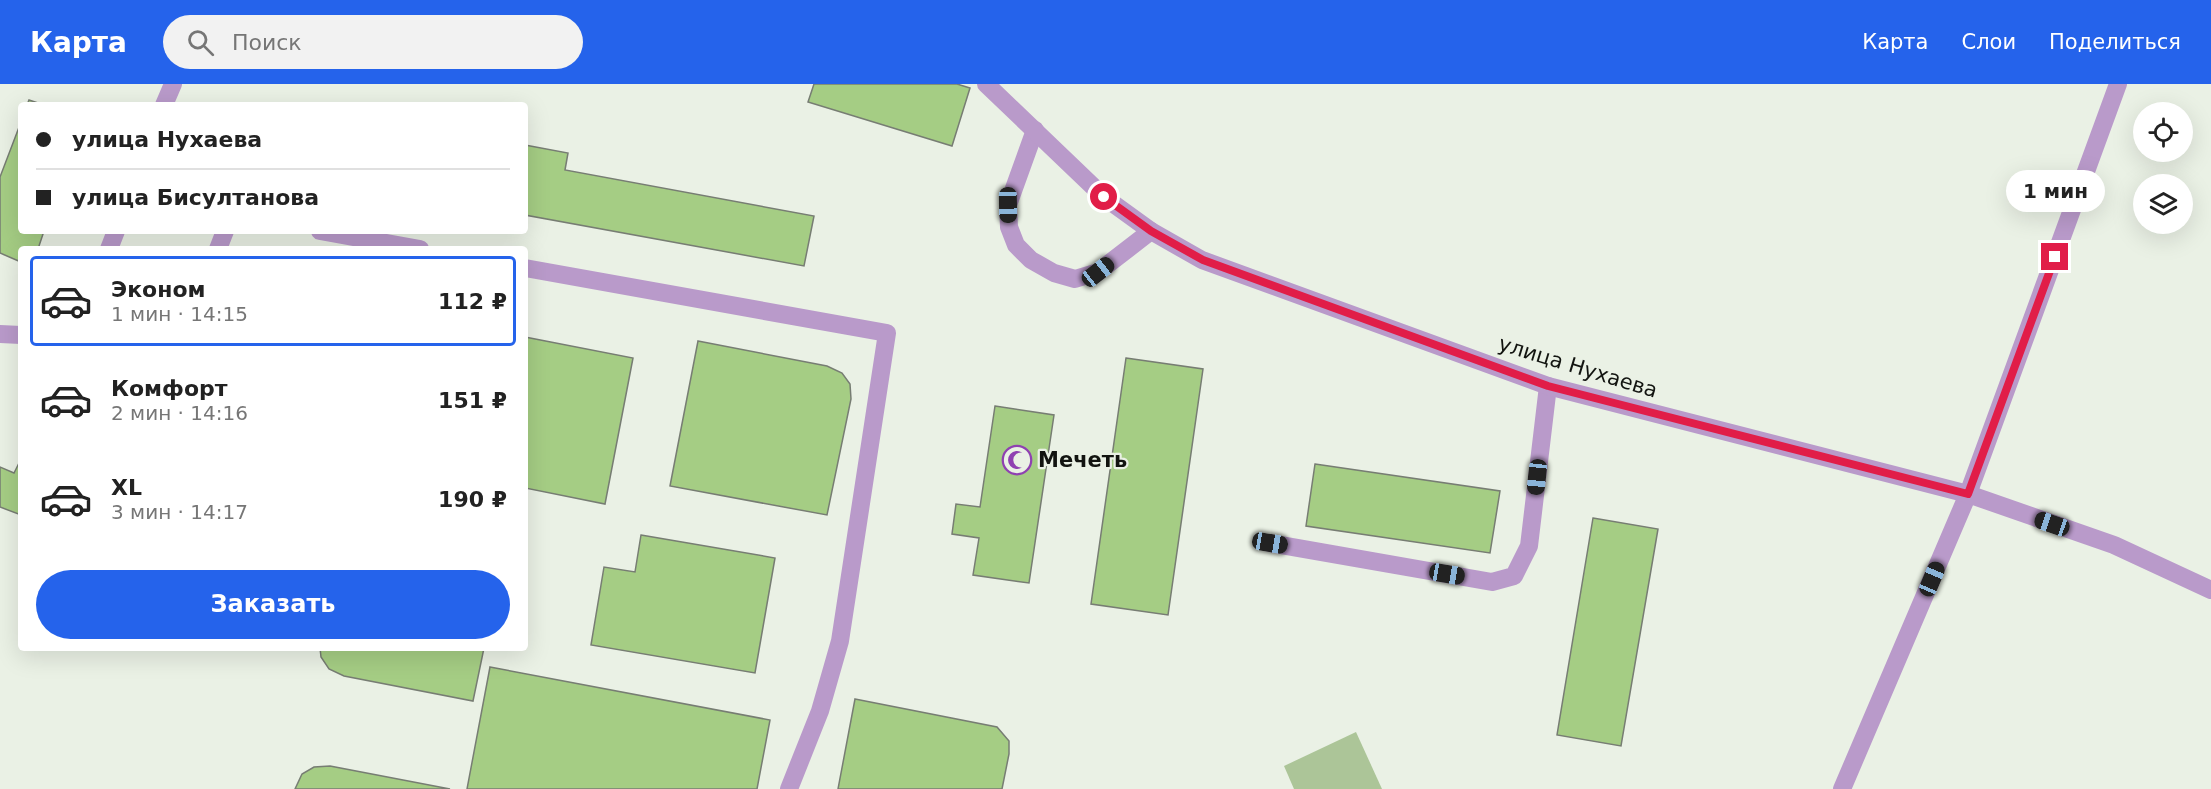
<!DOCTYPE html>
<html lang="ru">
<head>
<meta charset="utf-8">
<style>
  body { margin:0; font-family:"DejaVu Sans",sans-serif; background:#f2f2f2; color:#222; height:100vh; display:flex; flex-direction:column; font-size:22px; white-space:nowrap }
  * { box-sizing:border-box; margin:0 }
  p { font-size:20px; color:#767676 }
  .icon { flex:none; width:33px; height:33px; fill:none; stroke:currentColor; stroke-width:2; stroke-linecap:round; stroke-linejoin:round }
  .map { position:relative; flex:1; overflow:hidden }
  .drawer { position:absolute; left:18px; top:162px; width:510px; height:405px; display:flex; flex-direction:column; background:#fff; border-radius:6px; box-shadow:0 6px 24px #0002 }
  .drawer>* { flex:none }
  .hud { position:absolute; left:18px; top:18px; width:510px; height:132px; border-radius:6px; box-shadow:0 6px 24px #0002; display:grid; align-content:center; height:132px; padding:0 18px; background:#fff }
  .fabs { position:absolute; left:2133px; top:18px; display:grid; gap:12px }
  .fabs a { display:grid; place-items:center; width:60px; height:60px; border-radius:50%; background:#fff; box-shadow:0 6px 24px #0002; font-size:30px }
  .end { position:absolute; width:27px; height:27px; margin:-14px; border:8px solid #e11d48; background:#fff; box-shadow:0 0 0 3px #fff }
  .from { border-radius:50% }
  .bubble { position:absolute; height:42px; border-radius:21px; background:#fff; box-shadow:0 6px 24px #0002; font-size:20px; font-weight:600; line-height:42px; text-align:center }
  .car { position:absolute; width:18px; height:36px; margin:-18px -9px; border-radius:8px; box-shadow:0 0 4px 2px #0007; background:linear-gradient(#222 24%,#8ab4d8 0 40%,#222 0 76%,#8ab4d8 0 86%,#222 0) }
  .hud b { display:flex; align-items:center; gap:21px; height:57px; font-size:22px }
  .hud b+b { border-top:2px solid #e0e0e0 }
  .hud i { width:15px; height:15px; background:#222 }
  ul { padding:10px 0 0; list-style:none }
  li { display:flex; align-items:center; gap:18px; height:90px; margin:0 12px 9px; padding:0 6px; border:3px solid transparent; border-radius:6px }
  li div { flex:1 }
  li b { display:block; font-size:22px }
  li em { font-style:normal; font-weight:600 }
  li.on { border-color:#2563eb }
  li>.icon { width:54px; height:54px; stroke-width:1.5 }
  .cta { display:flex; gap:12px; margin-top:auto; padding:12px 18px }
  .cta a { flex:1; height:69px; border-radius:36px; background:#2563eb; color:#fff; font-size:24px; font-weight:600; line-height:69px; text-align:center }
  header { display:flex; align-items:center; gap:36px; box-sizing:border-box; height:84px; padding:0 30px; background:#2563eb; color:#fff }
  header strong { font-size:28px }
  nav { display:flex; gap:33px; margin-inline-start:auto; font-size:21px }
  .search { width:420px; height:54px; background:#f2f2f2; display:flex; align-items:center; gap:15px; box-sizing:border-box; padding:0 21px; border-radius:33px; color:#767676; font-size:22px }
  .map>svg:first-child { display:block }
  .green { fill:#acc598 }
  .building { fill:#a5cd84; stroke:#777d73; stroke-width:1.5 }
  .lines { fill:none; stroke-linecap:round; stroke-linejoin:round }
  .service { stroke:#b99aca; stroke-width:18 }
  .minor { stroke:#b99aca; stroke-width:18 }
  .tertiary { stroke:#b99aca; stroke-width:18 }
  .route { stroke:#e11d48; stroke-width:8 }
  .labels { text-anchor:middle; dominant-baseline:central; stroke-width:4.5; stroke-linejoin:round; paint-order:stroke }
  .street-label { font-size:21px; fill:#121410; stroke:#eaf1e5 }
  .poi-label { font-size:21px; font-weight:bold; fill:#121410; stroke:#eaf1e5; text-anchor:start }
</style>
</head>
<body>
<header>
<strong>Карта</strong>
<div class="search"><svg class="icon" aria-label="search" viewBox="0 0 24 24"><circle cx="10" cy="10" r="6"/><path d="M15 15l6 6"/></svg>Поиск</div>
<nav><a>Карта</a><a>Слои</a><a>Поделиться</a></nav>
</header>
<div class="map">
<svg width="2211" height="705" viewBox="0 0 2211 705">
  <rect width="100%" height="100%" fill="#eaf1e5"/>
  <path class="green" d="M 1356,648 L 1382,705 L 1294,705 L 1284,682 Z"/>
  <path class="building" d="M 814,0 L 957,0 L 970,4 L 952,62 L 808,18 Z
    M 29,16 L 44,21 L 27,21 Z
    M 21,38 L 21,147 L 44,147 L 38,165 L 21,165 L 21,178 L 0,169 L 0,93 Z
    M 525,61 L 568,69 L 565,86 L 814,132 L 804,182 L 525,131 Z
    M 525,253 L 633,274 L 605,420 L 525,404 Z
    M 698,257 L 827,282 L 842,289 L 850,300 L 851,315 L 827,431 L 670,402 Z
    M 1126,274 L 1203,285 L 1168,531 L 1091,520 Z
    M 995,322 L 1054,331 L 1029,499 L 973,491 L 979,454 L 952,450 L 956,420 L 980,423 Z
    M 21,375 L 21,431 L 0,423 L 0,383 L 14,389 Z
    M 1315,380 L 1500,407 L 1490,469 L 1306,442 Z
    M 1593,434 L 1658,445 L 1621,662 L 1557,651 Z
    M 641,451 L 775,474 L 755,589 L 591,561 L 604,483 L 635,488 Z
    M 320,564 L 484,564 L 473,617 L 344,592 L 329,585 L 321,573 Z
    M 490,583 L 770,636 L 757,705 L 467,705 Z
    M 855,615 L 997,643 L 1009,657 L 1009,670 L 1002,705 L 838,705 Z
    M 330,682 L 450,705 L 295,705 L 302,690 L 314,683 Z"/>
  <g class="lines">
    <path class="service" d="M 1035,46 L 1008,121 L 1009,143 L 1016,161 L 1031,176 L 1054,189 L 1075,195 L 1098,188 L 1151,147
      M 320,147 L 420,165
      M 218,165 L 225,147
      M 525,184 L 887,249 L 840,557 L 820,627 L 789,705
      M 1270,459 L 1492,498 L 1514,492 L 1529,462 L 1548,302"/>
    <path class="minor" d="M 1842,705 L 1968,410 L 2118,0"/>
    <path class="tertiary" d="M 986,0 L 1104,113 L 1151,147 L 1202,176 L 1548,302 L 1968,410 L 2114,461 L 2211,506
      M 164,21 L 173,0
      M 109,165 L 116,147
      M 0,250 L 21,251"/>
  </g>
  <g class="lines">
    <path class="route" d="M 1104,113 L 1151,147 L 1203,176 L 1548,302 L 1968,410 L 2055,173"/>
  </g>
  <defs>
    <g id="mosque-ring" transform="scale(1.5)"><circle r="9.5" fill="#eaf1e5" stroke="#8f41b1" stroke-width="1.5"/><path d="M3.5-4.9A6 6 0 1 0 3.5 4.9A5 5 0 1 1 3.5-4.9Z" fill="#8f41b1"/></g>
  </defs>
  <g fill-rule="evenodd">
    <use href="#mosque-ring" x="1017" y="376"/>
  </g>
  <g class="labels">
    <g class="street-label">
      <text transform="translate(1578 283) rotate(17)">улица Нухаева</text>
    </g>
    <g class="poi-label">
      <text x="1038" y="376">Мечеть</text>
    </g>
  </g>
</svg>
<div class="fabs">
<a><svg class="icon" aria-label="locate" viewBox="0 0 24 24"><circle cx="12" cy="12" r="6"/><path d="M12 2v4M12 18v4M2 12h4M18 12h4"/></svg></a>
<a><svg class="icon" aria-label="layers" viewBox="0 0 24 24"><path d="M12 4l9 5-9 5-9-5zM3 14l9 5 9-5"/></svg></a>
</div>
<i class="end from" style="left:1104px;top:113px"></i>
<i class="end" style="left:2055px;top:173px"></i>
<div class="bubble" style="left:2006px;top:86px;width:99px">1 мин</div>
<i class="car" style="left:1008px;top:121px;rotate:179deg"></i>
<i class="car" style="left:1098px;top:188px;rotate:52deg"></i>
<i class="car" style="left:1537px;top:393px;rotate:186deg"></i>
<i class="car" style="left:2052px;top:440px;rotate:289deg"></i>
<i class="car" style="left:1270px;top:459px;rotate:100deg"></i>
<i class="car" style="left:1447px;top:490px;rotate:100deg"></i>
<i class="car" style="left:1932px;top:495px;rotate:23deg"></i>
<div class="hud">
<b><i class="from"></i>улица Нухаева</b>
<b><i></i>улица Бисултанова</b>
</div>
<section class="drawer">
<ul>
<li class="on"><svg class="icon" aria-label="car" viewBox="0 0 24 24"><path d="M5 17H2v-5l4-1 3-4h7l3 4 3 1v5h-3M9 17h6M6 11h13"/><circle cx="7" cy="17" r="2"/><circle cx="17" cy="17" r="2"/></svg><div><b>Эконом</b><p>1 мин · 14:15</p></div><em>112 ₽</em></li>
<li><svg class="icon" aria-label="car" viewBox="0 0 24 24"><path d="M5 17H2v-5l4-1 3-4h7l3 4 3 1v5h-3M9 17h6M6 11h13"/><circle cx="7" cy="17" r="2"/><circle cx="17" cy="17" r="2"/></svg><div><b>Комфорт</b><p>2 мин · 14:16</p></div><em>151 ₽</em></li>
<li><svg class="icon" aria-label="car" viewBox="0 0 24 24"><path d="M5 17H2v-5l4-1 3-4h7l3 4 3 1v5h-3M9 17h6M6 11h13"/><circle cx="7" cy="17" r="2"/><circle cx="17" cy="17" r="2"/></svg><div><b>XL</b><p>3 мин · 14:17</p></div><em>190 ₽</em></li>
</ul>
<div class="cta"><a>Заказать</a></div>
</section>
</div>
</body>
</html>
